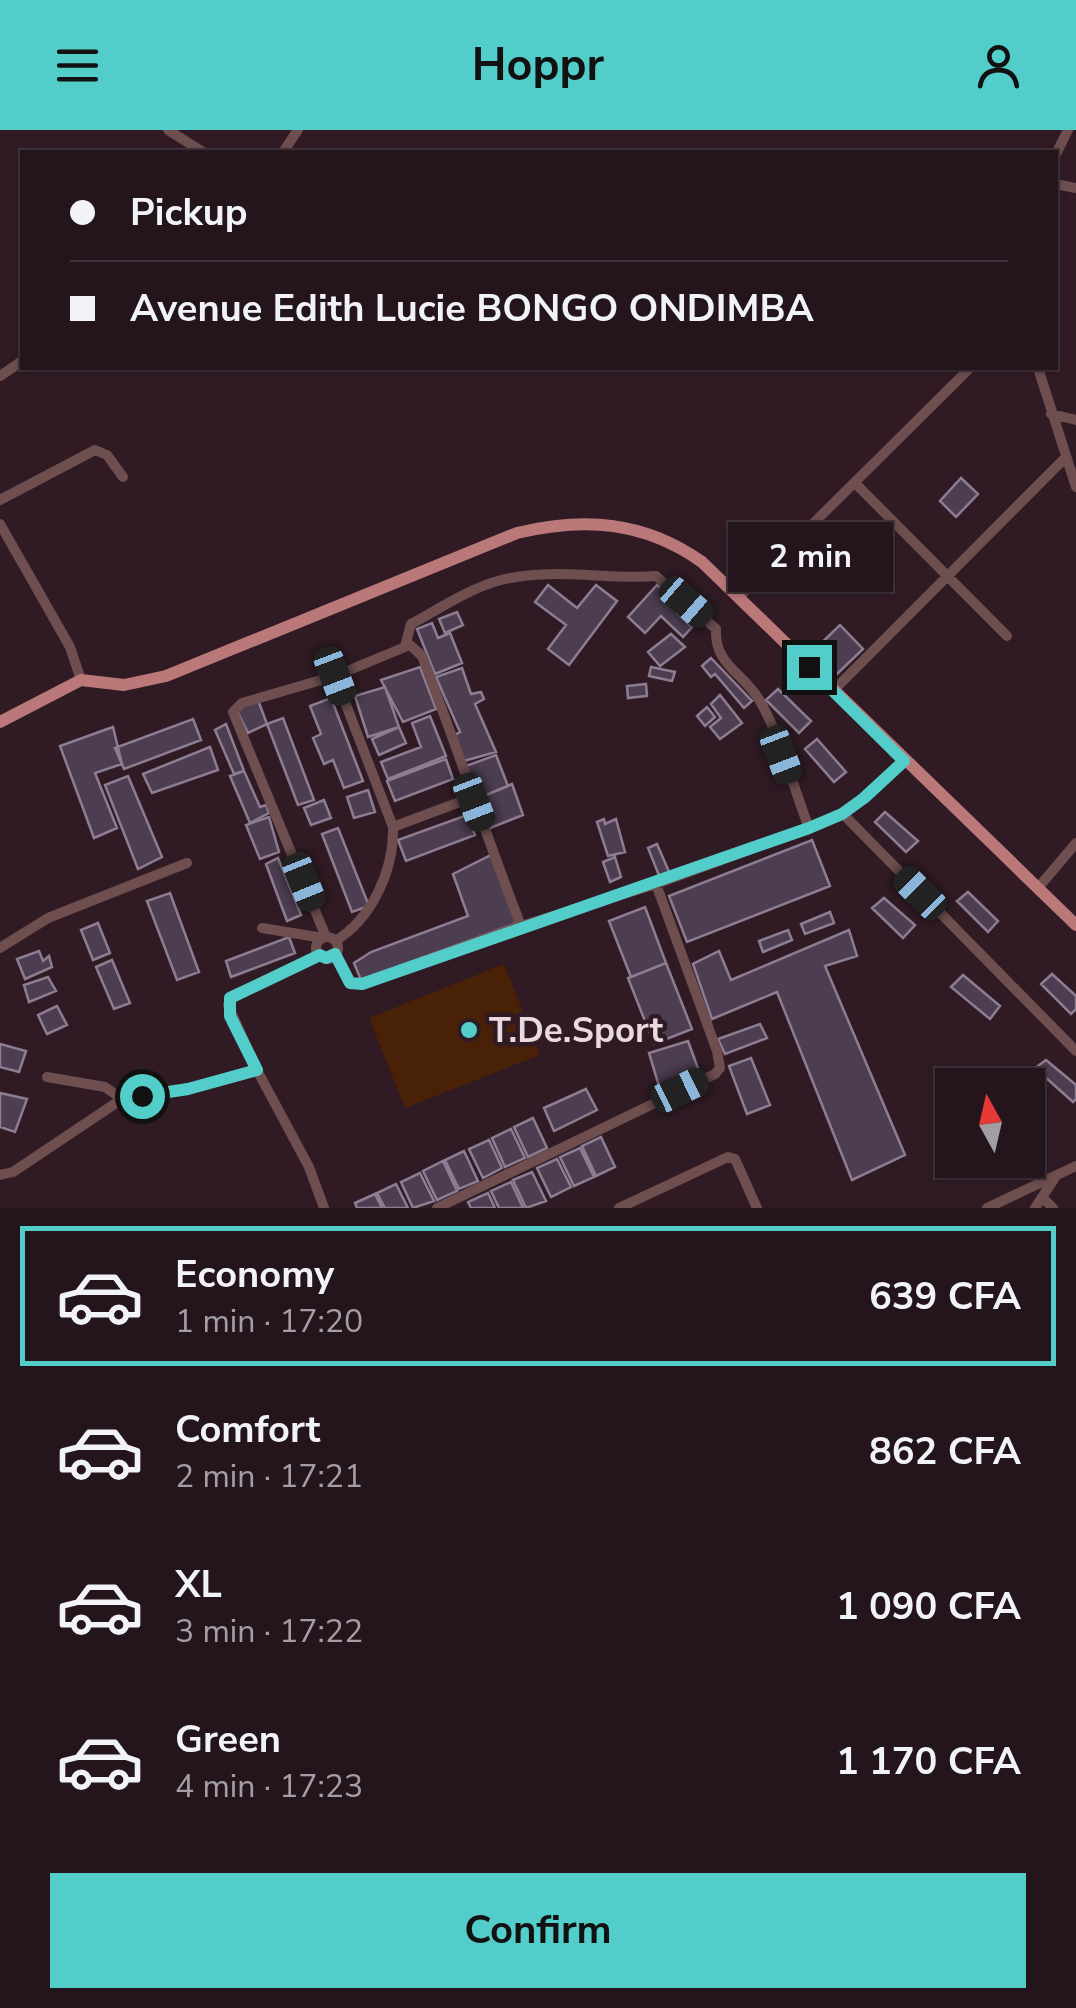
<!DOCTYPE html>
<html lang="en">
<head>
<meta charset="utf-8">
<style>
  body { margin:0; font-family:"Nunito Sans",sans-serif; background:#2c1d25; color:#f1f3f6; height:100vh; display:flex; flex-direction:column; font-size:38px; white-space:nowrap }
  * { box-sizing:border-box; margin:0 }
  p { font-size:32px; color:#a39ea3 }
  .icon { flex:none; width:55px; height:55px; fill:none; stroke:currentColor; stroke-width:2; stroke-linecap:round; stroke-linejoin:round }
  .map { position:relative; height:1078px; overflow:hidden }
  .details { display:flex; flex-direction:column; background:#24141c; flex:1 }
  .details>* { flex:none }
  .banner { position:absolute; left:20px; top:20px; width:1038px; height:220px; border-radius:0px; box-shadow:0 2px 8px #0004,0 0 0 2px #41333b; display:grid; align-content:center; height:220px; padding:0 50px; background:#24141c }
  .needle { width:65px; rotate:352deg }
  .buttons { position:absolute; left:935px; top:938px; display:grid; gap:20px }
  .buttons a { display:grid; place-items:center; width:110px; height:110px; border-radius:0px; background:#24141c; box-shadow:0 2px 8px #0004,0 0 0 2px #41333b; font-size:50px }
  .end { position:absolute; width:45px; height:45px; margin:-22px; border:12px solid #53cdc9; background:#111; box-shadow:0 0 0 5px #111 }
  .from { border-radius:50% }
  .bubble { position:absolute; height:70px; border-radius:0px; background:#24141c; box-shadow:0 2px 8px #0004,0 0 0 2px #41333b; font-size:32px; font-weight:700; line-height:70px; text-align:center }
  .car { position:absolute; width:30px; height:60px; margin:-30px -15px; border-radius:12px; box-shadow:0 0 8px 2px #0007; background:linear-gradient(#222 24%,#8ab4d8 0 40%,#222 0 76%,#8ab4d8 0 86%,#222 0) }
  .banner b { display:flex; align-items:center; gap:35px; height:95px; font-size:38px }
  .banner b+b { border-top:2px solid #41333b }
  .banner i { width:25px; height:25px; background:#f1f3f6 }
  ul { padding:18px 0 0; list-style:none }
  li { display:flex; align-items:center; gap:30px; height:140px; margin:0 20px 15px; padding:0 30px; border:5px solid transparent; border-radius:0px }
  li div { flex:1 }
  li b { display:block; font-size:38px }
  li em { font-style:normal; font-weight:700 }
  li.on { border-color:#53cdc9 }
  li>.icon { width:90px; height:90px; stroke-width:1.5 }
  .cta { display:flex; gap:20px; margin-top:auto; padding:20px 50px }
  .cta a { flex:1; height:115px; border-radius:0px; background:#53cdc9; color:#111; font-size:40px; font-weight:700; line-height:115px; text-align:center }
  header { display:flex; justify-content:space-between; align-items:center; height:130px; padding:0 50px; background:#53cdc9; color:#111; font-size:45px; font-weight:700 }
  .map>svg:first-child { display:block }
  .green { fill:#482106 }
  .building { fill:#4c3d51; stroke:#8d7d93; stroke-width:2.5 }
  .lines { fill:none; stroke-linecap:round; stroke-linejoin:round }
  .minor { stroke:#6e4e4e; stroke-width:10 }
  .major { stroke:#ba7878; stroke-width:12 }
  .route { stroke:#53cdc9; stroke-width:12 }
  .poi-dot { fill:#53cdc9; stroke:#301b25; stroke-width:4 }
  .labels { text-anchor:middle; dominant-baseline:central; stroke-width:9; stroke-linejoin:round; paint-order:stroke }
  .poi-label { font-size:35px; font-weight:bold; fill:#e9d9e0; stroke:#301b25; text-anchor:start }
</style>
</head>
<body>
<header><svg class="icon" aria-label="menu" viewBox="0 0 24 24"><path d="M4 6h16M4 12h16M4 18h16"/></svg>Hoppr<svg class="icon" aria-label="person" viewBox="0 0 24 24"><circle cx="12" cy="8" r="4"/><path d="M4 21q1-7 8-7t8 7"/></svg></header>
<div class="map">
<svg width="1076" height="1078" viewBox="0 0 1076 1078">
  <rect width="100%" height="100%" fill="#301b25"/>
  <path class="green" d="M 504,834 L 540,925 L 405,978 L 369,888 Z"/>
  <path class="building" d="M 961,348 L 978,364 L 956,387 L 940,371 Z
    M 548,455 L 577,478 L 596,455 L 617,471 L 569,535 L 548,519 L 566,495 L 535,472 Z
    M 657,455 L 682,478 L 677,483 L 692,497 L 683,507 L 661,486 L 645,503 L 628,487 Z
    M 457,482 L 463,495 L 445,503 L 439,489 Z
    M 432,493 L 438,508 L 450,503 L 462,533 L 435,544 L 417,499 Z
    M 840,495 L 863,519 L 837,544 L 814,520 Z
    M 671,504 L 685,517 L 660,536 L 648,522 Z
    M 711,528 L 752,571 L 744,578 L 715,544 L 711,547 L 702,536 Z
    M 420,537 L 436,579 L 403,592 L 381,550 Z
    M 651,537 L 675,542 L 672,551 L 649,546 Z
    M 462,538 L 471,564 L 481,562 L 484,569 L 475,574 L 496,622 L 464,631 L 453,606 L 460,602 L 436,547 Z
    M 646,554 L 647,566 L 628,568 L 627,556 Z
    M 385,557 L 399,597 L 368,607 L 355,566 Z
    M 778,559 L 811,591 L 799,603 L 766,570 Z
    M 720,565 L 742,593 L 720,609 L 710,597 L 721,588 L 711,574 Z
    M 331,568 L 363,651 L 344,658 L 333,630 L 324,634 L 313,608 L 321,604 L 310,576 Z
    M 258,570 L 267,594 L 248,603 L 236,579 Z
    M 707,577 L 715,587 L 705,596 L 697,586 Z
    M 430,586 L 446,626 L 388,649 L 381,632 L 421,617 L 412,593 Z
    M 283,588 L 314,670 L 298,675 L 267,594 Z
    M 193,589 L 201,610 L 124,639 L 115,618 Z
    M 226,594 L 244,641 L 234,644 L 215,600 Z
    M 113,597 L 122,634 L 95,643 L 117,698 L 94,708 L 60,616 Z
    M 399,597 L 406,613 L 379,625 L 372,609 Z
    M 817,609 L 846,642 L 834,652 L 805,619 Z
    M 210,617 L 218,640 L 152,663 L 143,644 Z
    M 496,625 L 508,656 L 479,668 L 466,636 Z
    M 446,629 L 453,649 L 395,671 L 387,651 Z
    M 244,641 L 260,677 L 266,675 L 269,683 L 250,693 L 230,646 Z
    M 128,646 L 162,727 L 138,739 L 105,655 Z
    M 512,654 L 523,685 L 490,698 L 479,668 Z
    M 368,660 L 375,682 L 354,688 L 347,667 Z
    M 324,670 L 331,688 L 311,695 L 304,678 Z
    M 885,682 L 918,711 L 906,722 L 875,692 Z
    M 467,685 L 475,705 L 406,731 L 398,710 Z
    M 269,687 L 279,722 L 260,729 L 246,695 Z
    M 604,689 L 605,694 L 616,689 L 625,722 L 608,726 L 597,692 Z
    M 338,698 L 369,776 L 352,782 L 322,704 Z
    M 812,710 L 830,756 L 687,812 L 669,766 Z
    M 657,714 L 670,744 L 660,748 L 648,718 Z
    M 491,725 L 520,792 L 361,850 L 354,833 L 371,822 L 468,786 L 453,744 Z
    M 615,727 L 621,747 L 610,752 L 603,732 Z
    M 278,728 L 301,785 L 287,791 L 266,734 Z
    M 968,762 L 998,791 L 988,802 L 957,771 Z
    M 170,763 L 199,842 L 177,850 L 147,771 Z
    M 884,768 L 915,795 L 903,808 L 872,778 Z
    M 645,777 L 666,833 L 631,847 L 609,791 Z
    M 830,782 L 834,793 L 805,804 L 801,794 Z
    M 98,793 L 110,823 L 93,830 L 81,800 Z
    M 788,800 L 792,810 L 763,822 L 759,811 Z
    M 849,800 L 857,826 L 825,836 L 905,1025 L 852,1050 L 777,862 L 712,889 L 693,834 L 719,821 L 731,850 Z
    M 289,807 L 295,823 L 231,847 L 226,831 Z
    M 39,821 L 43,831 L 49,826 L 52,837 L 25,849 L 17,829 Z
    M 112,830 L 130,873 L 114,879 L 96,837 Z
    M 666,833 L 692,899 L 654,914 L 628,848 Z
    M 1052,844 L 1076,866 L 1076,879 L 1071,884 L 1041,854 Z
    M 963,845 L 1000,876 L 990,889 L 951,857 Z
    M 48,847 L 56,861 L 29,872 L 24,855 Z
    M 57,876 L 67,895 L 47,904 L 38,885 Z
    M 760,894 L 767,908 L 725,924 L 718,909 Z
    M 688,911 L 699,941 L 659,956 L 649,923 Z
    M 0,914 L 26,921 L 19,942 L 0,937 Z
    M 751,928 L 770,975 L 747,984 L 729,936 Z
    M 1046,930 L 1076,955 L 1076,969 L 1073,972 L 1035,938 Z
    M 586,959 L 597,980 L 554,1001 L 544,978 Z
    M 0,963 L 27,969 L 15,1002 L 0,997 Z
    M 533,988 L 547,1018 L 528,1027 L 514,997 Z
    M 511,999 L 525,1028 L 505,1037 L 492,1008 Z
    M 601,1007 L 615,1037 L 596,1046 L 582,1016 Z
    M 489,1010 L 502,1038 L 483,1048 L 469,1019 Z
    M 580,1018 L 594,1047 L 574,1056 L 560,1027 Z
    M 464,1021 L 478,1051 L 459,1059 L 445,1030 Z
    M 557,1029 L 571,1057 L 551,1067 L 537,1038 Z
    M 443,1031 L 457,1061 L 437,1070 L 423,1041 Z
    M 532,1042 L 546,1071 L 526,1078 L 513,1050 Z
    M 420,1043 L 434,1071 L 413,1078 L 401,1052 Z
    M 511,1052 L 523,1078 L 499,1078 L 491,1061 Z
    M 396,1054 L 408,1078 L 385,1078 L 377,1063 Z
    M 488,1063 L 495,1078 L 471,1078 L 468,1072 Z
    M 375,1064 L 382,1078 L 357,1078 L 355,1073 Z"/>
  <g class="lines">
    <path class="minor" d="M 168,0 L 203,22
      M 283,22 L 298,0
      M 1055,26 L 1068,0
      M 1055,54 L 1076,58
      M 1038,238 L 1076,357
      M 0,246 L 22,231
      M 1051,284 L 1076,290
      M 855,353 L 1007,506
      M 0,370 L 95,320 L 107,325 L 123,347
      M 0,394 L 70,517 L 81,550
      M 739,467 L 970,238
      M 405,516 L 411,494 C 439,479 470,458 501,450 C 553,437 605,450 656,446 L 716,499 C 714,535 744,543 760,571 C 780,606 794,659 809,698
      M 335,546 L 393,697
      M 833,561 L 1065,328
      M 842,683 L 1076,921
      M 1038,758 L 1076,713
      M 262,798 L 323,808
      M 326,807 L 233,582 L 242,573 L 335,546 L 410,515 L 422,526 C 457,616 486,706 521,796
      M316 818a11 11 0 1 1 22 0a11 11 0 1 1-22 0Z
      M 335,811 C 372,789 394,740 393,697 L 473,667
      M 0,818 L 48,788 L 187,733
      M 319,825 L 230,868 L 228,875 L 257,940 L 309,1037 L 324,1078
      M 335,825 L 351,853 L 362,853 L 521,796 L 656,754 L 809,698 L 842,683 L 863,669 L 904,631
      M 47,947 L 105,957 L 122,969
      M 0,1045 L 13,1042 L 122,969 L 188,959 L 257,940
      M 1042,1067 L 1053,1078
      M 437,1078 L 715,944 L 720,938 L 717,921 L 656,754
      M 619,1078 L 728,1027 L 735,1029 L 757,1078
      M 987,1078 L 1076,1036
      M 1035,1078 L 1056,1046"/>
    <path class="major" d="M 0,592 L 81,550 L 124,555 L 166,546 L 517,403 C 585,387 644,391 702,432 L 1076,795"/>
  </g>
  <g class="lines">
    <path class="route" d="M 142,966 L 188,959 L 257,940 L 230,886 L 230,868 L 320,825 L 326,828 L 335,824 L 350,853 L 362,854 L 809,698 L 842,684 L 864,668 L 904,631 L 809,537"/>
  </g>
  <circle class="poi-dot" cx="469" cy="900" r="10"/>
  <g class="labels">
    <g class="poi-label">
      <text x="489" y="900">T.De.Sport</text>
    </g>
  </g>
</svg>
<div class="buttons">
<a><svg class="needle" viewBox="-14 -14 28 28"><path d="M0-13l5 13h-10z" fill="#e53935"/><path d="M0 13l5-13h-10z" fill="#a39ea3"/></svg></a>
</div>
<i class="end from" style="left:142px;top:966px"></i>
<i class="end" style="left:809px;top:537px"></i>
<div class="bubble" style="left:728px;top:392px;width:165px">2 min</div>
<i class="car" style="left:686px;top:472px;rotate:131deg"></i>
<i class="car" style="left:335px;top:546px;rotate:159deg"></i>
<i class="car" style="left:781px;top:625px;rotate:159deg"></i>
<i class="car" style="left:474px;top:672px;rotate:159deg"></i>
<i class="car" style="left:304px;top:752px;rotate:158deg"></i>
<i class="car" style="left:920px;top:763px;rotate:315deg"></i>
<i class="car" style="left:680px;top:960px;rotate:64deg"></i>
<div class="banner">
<b><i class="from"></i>Pickup</b>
<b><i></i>Avenue Edith Lucie BONGO ONDIMBA</b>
</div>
</div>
<section class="details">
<ul>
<li class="on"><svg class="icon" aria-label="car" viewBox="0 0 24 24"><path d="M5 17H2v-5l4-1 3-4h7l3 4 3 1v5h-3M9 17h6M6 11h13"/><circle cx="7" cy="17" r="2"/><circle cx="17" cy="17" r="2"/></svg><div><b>Economy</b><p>1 min · 17:20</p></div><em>639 CFA</em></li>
<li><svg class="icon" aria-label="car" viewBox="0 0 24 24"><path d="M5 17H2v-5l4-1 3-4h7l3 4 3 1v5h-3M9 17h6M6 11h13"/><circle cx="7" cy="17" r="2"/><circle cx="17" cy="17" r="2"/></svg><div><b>Comfort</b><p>2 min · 17:21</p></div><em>862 CFA</em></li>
<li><svg class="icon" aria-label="car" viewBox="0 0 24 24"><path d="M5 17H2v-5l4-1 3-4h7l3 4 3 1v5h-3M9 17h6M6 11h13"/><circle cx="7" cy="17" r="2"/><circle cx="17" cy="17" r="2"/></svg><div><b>XL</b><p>3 min · 17:22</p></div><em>1 090 CFA</em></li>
<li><svg class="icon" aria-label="car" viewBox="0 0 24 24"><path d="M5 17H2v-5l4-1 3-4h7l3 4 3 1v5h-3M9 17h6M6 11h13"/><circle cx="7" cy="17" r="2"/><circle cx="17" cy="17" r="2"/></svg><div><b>Green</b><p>4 min · 17:23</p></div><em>1 170 CFA</em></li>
</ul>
<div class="cta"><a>Confirm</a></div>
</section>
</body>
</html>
